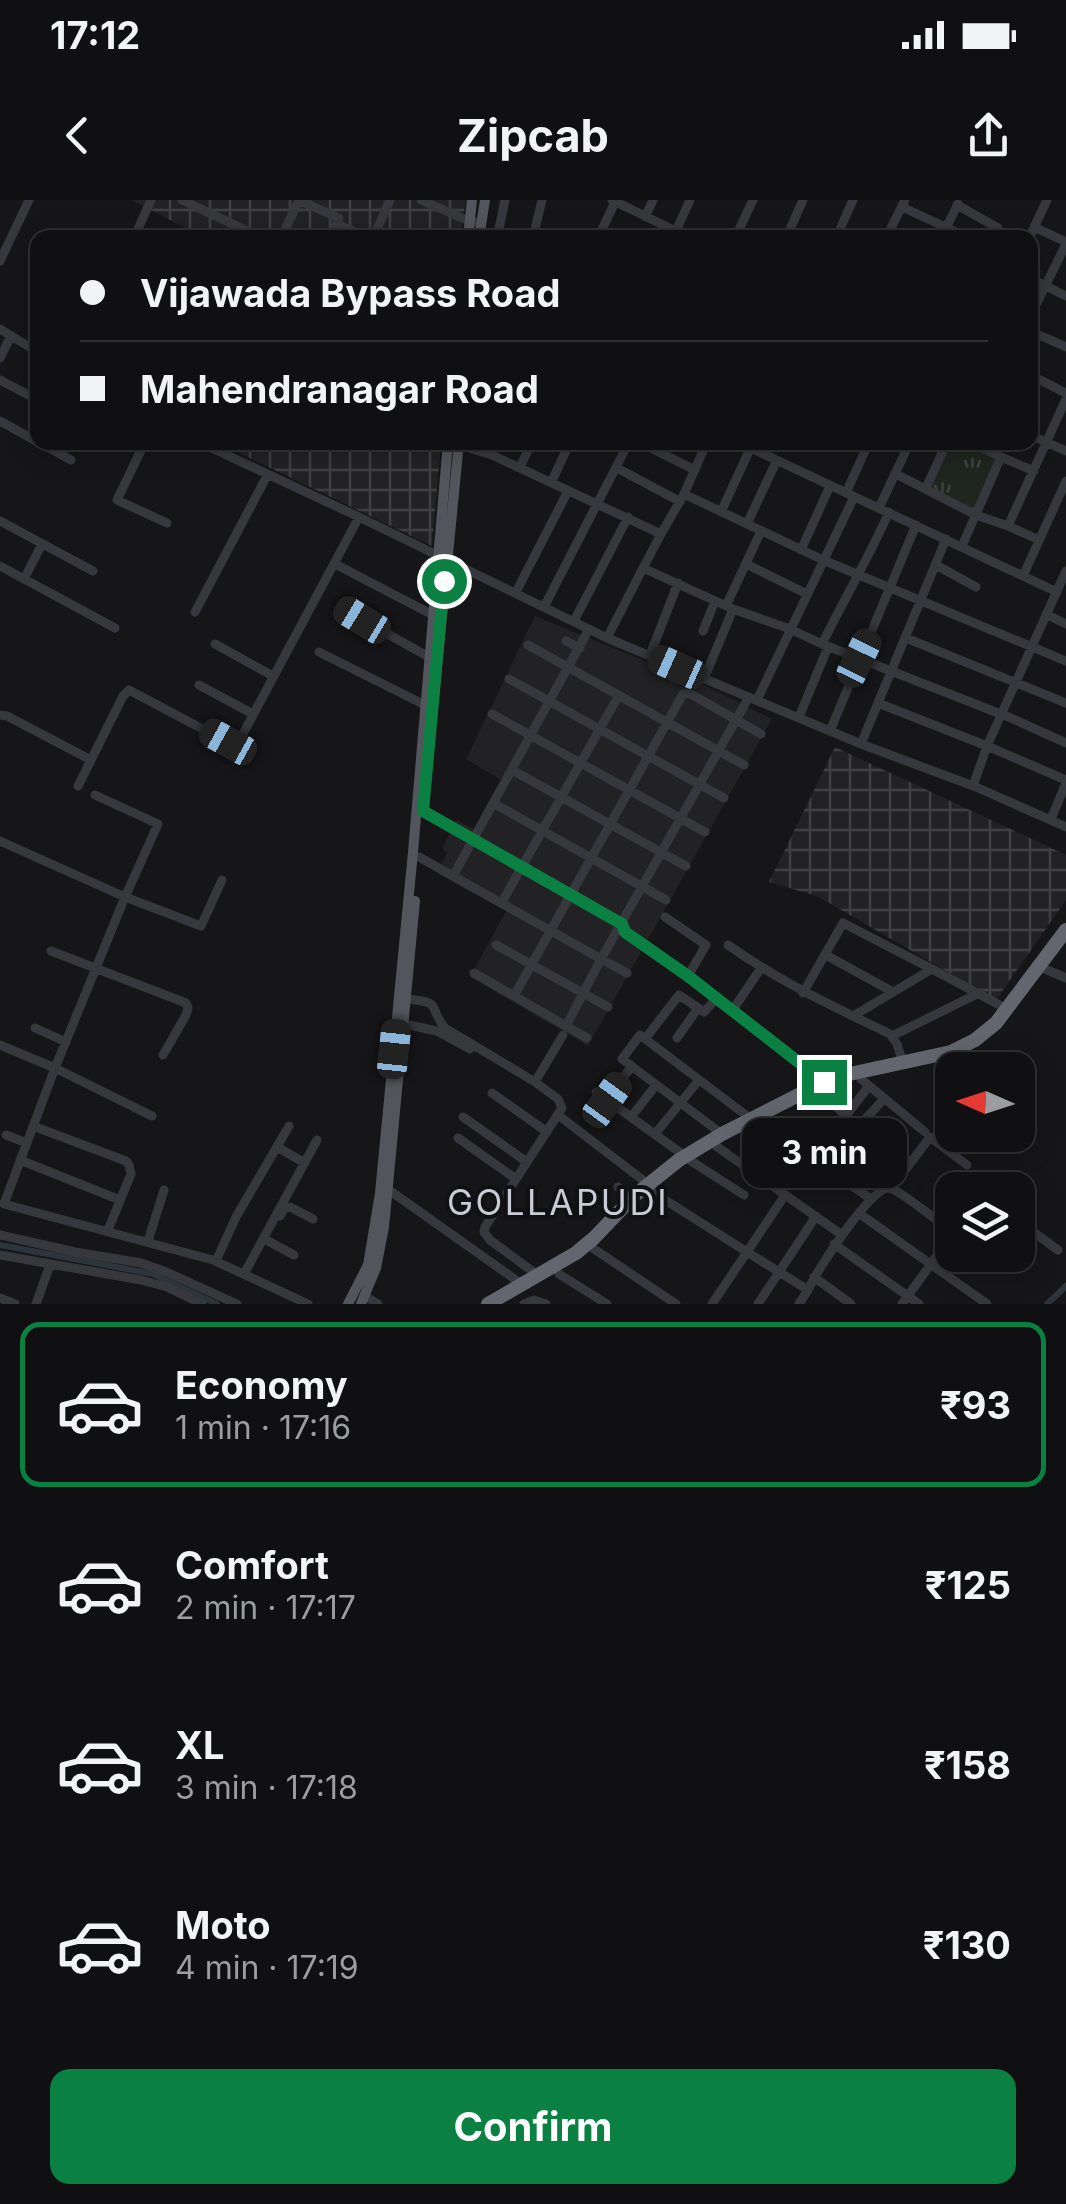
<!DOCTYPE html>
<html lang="en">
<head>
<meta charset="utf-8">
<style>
  body { margin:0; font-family:Inter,sans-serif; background:#19191b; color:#f1f3f6; height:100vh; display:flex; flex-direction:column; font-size:38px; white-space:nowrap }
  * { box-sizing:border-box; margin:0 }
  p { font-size:32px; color:#9c9d9f }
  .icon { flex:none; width:55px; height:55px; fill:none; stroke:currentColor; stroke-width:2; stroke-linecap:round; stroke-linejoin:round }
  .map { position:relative; height:1104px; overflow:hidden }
  .details { display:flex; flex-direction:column; background:#101012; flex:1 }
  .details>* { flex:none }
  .guide { position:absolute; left:30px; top:30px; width:1008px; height:220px; border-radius:20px; box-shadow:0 5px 25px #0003,0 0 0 2px #303032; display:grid; align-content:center; height:220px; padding:0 50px; background:#101012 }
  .needle { width:65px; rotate:273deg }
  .tools { position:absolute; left:935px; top:852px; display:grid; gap:20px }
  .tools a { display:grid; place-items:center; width:100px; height:100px; border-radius:20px; background:#101012; box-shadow:0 5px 25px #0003,0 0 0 2px #303032; font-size:50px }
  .end { position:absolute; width:45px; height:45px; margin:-22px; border:12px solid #0b8043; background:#fff; box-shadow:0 0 0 5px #fff }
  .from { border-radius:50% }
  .bubble { position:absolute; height:70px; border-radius:20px; background:#101012; box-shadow:0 5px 25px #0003,0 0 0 2px #303032; font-size:32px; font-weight:700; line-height:70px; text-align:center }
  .car { position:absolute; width:30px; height:60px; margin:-30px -15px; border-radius:12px; box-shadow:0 0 8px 2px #0007; background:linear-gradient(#222 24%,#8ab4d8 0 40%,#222 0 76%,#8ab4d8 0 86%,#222 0) }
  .guide b { display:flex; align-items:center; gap:35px; height:95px; font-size:38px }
  .guide b+b { border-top:2px solid #303032 }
  .guide i { width:25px; height:25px; background:#f1f3f6 }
  ul { padding:18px 0 0; list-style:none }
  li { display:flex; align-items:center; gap:30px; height:165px; margin:0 20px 15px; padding:0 30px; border:5px solid transparent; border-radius:20px }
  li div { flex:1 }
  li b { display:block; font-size:38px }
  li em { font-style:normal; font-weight:700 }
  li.selected { border-color:#0b8043 }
  li>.icon { width:90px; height:90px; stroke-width:1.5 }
  .action { display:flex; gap:20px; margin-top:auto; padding:20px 50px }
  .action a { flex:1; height:115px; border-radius:20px; background:#0b8043; color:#fff; font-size:40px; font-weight:700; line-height:115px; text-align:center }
  .status { display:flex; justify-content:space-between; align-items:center; height:70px; padding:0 50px; background:#101012; direction:ltr }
  .status svg { height:28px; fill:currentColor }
  header { display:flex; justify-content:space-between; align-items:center; height:130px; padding:0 50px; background:#101012; font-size:45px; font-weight:700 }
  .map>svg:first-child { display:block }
  .built { fill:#222225 }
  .industrial { fill:url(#industrial-grid) }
  .park { fill:url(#park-tufts) }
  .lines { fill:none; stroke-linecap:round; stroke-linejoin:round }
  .canal { stroke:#2c353c; stroke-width:6 }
  .minor { stroke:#37383d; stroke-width:9 }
  .major { stroke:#53555c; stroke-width:10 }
  .highway { stroke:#63666e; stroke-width:14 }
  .route { stroke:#0b8043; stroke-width:12 }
  .labels { text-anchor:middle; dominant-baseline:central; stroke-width:8; stroke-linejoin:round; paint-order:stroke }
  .quarter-label { font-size:35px; letter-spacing:2.5px; fill:#c9ccd4; stroke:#111113 }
</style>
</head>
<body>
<div class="status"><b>17:12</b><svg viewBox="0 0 49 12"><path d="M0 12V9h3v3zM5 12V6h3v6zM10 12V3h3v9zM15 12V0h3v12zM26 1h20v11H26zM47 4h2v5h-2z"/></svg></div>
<header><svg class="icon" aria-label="back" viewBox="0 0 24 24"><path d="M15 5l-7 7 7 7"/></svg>Zipcab<svg class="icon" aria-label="share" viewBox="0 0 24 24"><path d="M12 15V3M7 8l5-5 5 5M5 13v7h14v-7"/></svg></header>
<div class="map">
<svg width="1066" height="1104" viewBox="0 0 1066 1104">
  <defs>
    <pattern id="industrial-grid" width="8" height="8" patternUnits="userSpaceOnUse" patternTransform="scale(2.5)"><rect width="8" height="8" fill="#222225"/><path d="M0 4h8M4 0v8" fill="none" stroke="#3f3f43"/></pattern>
    <pattern id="park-tufts" width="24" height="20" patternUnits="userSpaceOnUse" patternTransform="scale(2.5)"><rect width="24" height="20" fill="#1e261f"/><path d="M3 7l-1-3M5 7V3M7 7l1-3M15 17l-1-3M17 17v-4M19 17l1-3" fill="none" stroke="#3c433d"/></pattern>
  </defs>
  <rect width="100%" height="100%" fill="#161618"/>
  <path class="built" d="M 535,416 L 702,484 L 772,519 L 588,846 L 470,777 L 506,711 L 438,674 L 447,652 L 442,649 L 456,620 L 474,629 L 501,580 L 466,559 Z"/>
  <path class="industrial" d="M 132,0 L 466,0 L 460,38 L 202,37 Z
    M 219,243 L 441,243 L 432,346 Z
    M 835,547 L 1066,655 L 1066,700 L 996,800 L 817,696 L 769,682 Z"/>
  <path class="park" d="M 949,243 L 959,243 L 998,259 L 974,311 L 929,287 Z"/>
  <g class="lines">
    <path class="canal" d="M 0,1045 L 153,1074 L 217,1104
      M 1047,1104 L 1066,1086"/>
    <path class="minor" d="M 182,0 L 262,38
      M 298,0 L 339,18 L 330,38
      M 421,0 L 469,21 L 481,23
      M 612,0 L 690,38
      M 957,5 L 998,28
      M 902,7 L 969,38
      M 645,17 L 653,0
      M 336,24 L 369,38
      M 1034,27 L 1066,42
      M 676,31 L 690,0
      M 134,38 L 151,0
      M 281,38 L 299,0
      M 373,38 L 390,0
      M 497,38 L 505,0
      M 533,38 L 542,0
      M 598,38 L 616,0
      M 735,38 L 753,0
      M 786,38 L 803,0
      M 836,38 L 853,0
      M 886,38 L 905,0
      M 941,38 L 958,4
      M 1029,38 L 1047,0
      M 0,61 L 29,0
      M 1030,78 L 1066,96
      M 1030,117 L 1066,44
      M 0,129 L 38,152
      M 1030,131 L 1066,147
      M 0,158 L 11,136
      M 1030,175 L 1066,193
      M 0,180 L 38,200
      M 0,221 L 38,242
      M 1030,235 L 1066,251
      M 39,242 L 71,260
      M 145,242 L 117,300 L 167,323
      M 199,242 L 359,317 L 607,438 L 861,544 L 976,587 L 1066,627
      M 639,242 L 695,270
      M 738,242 L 1057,392
      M 459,245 L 492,255 L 661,334 L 684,294 L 707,242
      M 1001,257 L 1034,271
      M 520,267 L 532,242
      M 617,268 L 679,301
      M 896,274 L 976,315 L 1008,326
      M 551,283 L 570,242
      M 926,288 L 947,242
      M 846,293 L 869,242
      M 684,294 L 823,360 L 1066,461
      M 879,308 L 910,242
      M 721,312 L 750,249
      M 0,321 L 93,371
      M 747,324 L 776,262
      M 661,334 L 643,368 L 733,409 L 790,429 L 822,444 L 1011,518 L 1066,543
      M 1039,340 L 1008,326 L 1066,199
      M 962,346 L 1001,257 L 970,242
      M 801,350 L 830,286
      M 335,364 L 433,415
      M 746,364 L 807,394
      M 936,365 L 976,387
      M 0,366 L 115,428
      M 1023,376 L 1066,281
      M 24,379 L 42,344
      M 516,392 L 568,291
      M 726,406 L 761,331
      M 544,407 L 629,242
      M 341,408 L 429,457
      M 195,412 L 268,274
      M 1046,414 L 1066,424
      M 574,421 L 628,317
      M 703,431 L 715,401
      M 607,438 L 643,368
      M 906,438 L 1066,503
      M 566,441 L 580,448
      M 215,444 L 273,476
      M 822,444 C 844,400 869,357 889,312
      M 528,445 L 744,565
      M 319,452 L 425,505
      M 650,455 L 678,383
      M 509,479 L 724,598
      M 704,479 L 733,409
      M 199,485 L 253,514
      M 757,500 L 854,297
      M 878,503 L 987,546 L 1066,580
      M 492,514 L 705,632
      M 0,515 L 7,516 L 91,560
      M 799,517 L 828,447
      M 830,531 L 916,325
      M 861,544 L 946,339
      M 512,570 L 686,666
      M 78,586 L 123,496 L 129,490 L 227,542 L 236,545 L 238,543 L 359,317
      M 973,586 L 987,546 L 1066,371
      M 95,595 L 158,624 L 125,697 L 201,726 L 222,680
      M 493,603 L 666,700
      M 418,610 L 622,723 L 625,732 L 688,776 L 824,882
      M 1051,619 L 1066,583
      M 0,641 L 125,697 L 55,868 L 152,916
      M 419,657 L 601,759 L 749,497
      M 453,676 L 589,429
      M 502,702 L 619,495
      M 665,717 L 706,745 L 688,776
      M 496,745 L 608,807
      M 728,745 C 782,783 832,806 890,834 L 897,844 L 903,863
      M 51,751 L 186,803 L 188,808 L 186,815 L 163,855
      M 826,755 L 893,792
      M 932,769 L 1007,809
      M 1045,769 L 1066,778
      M 474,773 L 587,838
      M 803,793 L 843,723 L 932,769 L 853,816
      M 514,796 L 683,494 L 689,493 L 761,534
      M 407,799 C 445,803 426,805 445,828 L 535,882
      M 732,811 L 761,768
      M 404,824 L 437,831 L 470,849
      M 566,826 L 601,759 L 627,773
      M 35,828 L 66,842
      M 892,836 L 979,793
      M 677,838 L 698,808
      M 645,839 L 679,795 L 704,812 L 716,799
      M 0,845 L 55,868 L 4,1004 L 213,1060 L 308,1104
      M 861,879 L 925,932
      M 596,892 L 685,956
      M 820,892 L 893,959
      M 492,893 L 547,932
      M 607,899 L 632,866
      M 558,915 L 648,984
      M 463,917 L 527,962
      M 631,917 L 656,885
      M 845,917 L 869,886
      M 762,923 L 871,999
      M 33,926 L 126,961 L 129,965 L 131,974 L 108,1030
      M 857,928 L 884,899
      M 655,934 L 699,880
      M 722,934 L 622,859 L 640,835 L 751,919
      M 6,935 L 27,943
      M 458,938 L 516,979
      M 716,946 L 842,1035
      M 277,947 L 305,963
      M 20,960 L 120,1000
      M 691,961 L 744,995
      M 965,983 L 975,990
      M 618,987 L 630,999
      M 891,989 L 930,937 L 967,965
      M 389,990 L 523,1085
      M 651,991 L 747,1052 L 712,1104
      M 785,995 L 747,1052 L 808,1090 C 816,1072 871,986 889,988 C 898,989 943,1025 952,1032
      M 860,1014 L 987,1104
      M 280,1016 L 284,1009 L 290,1007 L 313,1019
      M 1018,1021 L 1058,1050
      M 0,1035 L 75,1052 L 141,1063 L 164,1071 L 237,1104
      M 148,1041 L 164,990
      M 268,1041 L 294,1055
      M 834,1044 L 919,1104
      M 594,1049 L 676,1104
      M 0,1055 L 141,1080 L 167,1087 L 202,1104
      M 985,1055 L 991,1057 L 995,1055
      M 216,1061 L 236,1017 L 289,926
      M 244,1074 L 317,940
      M 559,1074 L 607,1104
      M 539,1076 L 490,1040 L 484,1032 L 485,1027 L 562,908 L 558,899 L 535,882 L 563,835
      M 814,1077 L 851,1104
      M 365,1096 L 378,1104
      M 0,1098 L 15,1104
      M 36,1104 L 50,1065
      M 524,1104 L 534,1100 L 546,1104
      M 758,1104 L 816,1016
      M 799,1104 L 808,1090
      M 902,1104 L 952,1035"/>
    <path class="major" d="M 468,38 L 472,0
      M 479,38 L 485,0
      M 423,610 L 459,242
      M 348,1104 L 368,1065 L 380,993 L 413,652 L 448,242
      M 361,1104 L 376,1068 L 384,1027 L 415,701"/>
    <path class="highway" d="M 488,1104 L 576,1053 L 594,1038 L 634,996 L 679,960 L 722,934 L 824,882 L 845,875 L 951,852 L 975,840 L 996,823 L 1066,730"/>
  </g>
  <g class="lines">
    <path class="route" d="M 444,381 L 423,611 L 622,724 L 625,732 L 688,776 L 824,882"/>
  </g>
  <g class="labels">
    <g class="quarter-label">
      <text x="558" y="1002">GOLLAPUDI</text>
    </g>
  </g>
</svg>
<div class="tools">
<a><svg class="needle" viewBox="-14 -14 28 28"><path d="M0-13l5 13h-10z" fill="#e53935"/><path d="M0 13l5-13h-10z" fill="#9c9d9f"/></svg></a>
<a><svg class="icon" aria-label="layers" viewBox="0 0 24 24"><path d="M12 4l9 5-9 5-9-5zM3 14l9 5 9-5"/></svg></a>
</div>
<i class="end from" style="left:444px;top:381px"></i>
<i class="end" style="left:824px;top:882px"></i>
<div class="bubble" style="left:742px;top:918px;width:165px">3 min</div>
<i class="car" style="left:362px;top:420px;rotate:301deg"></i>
<i class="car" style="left:859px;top:458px;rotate:26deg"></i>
<i class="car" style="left:677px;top:467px;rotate:294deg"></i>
<i class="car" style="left:228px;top:542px;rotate:299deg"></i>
<i class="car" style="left:394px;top:849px;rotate:6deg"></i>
<i class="car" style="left:607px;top:900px;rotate:36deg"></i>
<div class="guide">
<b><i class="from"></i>Vijawada Bypass Road</b>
<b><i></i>Mahendranagar Road</b>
</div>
</div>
<section class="details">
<ul>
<li class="selected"><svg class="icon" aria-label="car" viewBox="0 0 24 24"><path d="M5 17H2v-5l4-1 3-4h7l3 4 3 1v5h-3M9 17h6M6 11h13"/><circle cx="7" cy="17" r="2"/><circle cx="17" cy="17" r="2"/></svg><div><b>Economy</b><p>1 min · 17:16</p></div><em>₹93</em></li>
<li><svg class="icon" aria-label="car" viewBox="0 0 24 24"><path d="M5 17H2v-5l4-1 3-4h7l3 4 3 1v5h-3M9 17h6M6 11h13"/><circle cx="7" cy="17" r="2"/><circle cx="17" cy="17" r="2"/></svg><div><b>Comfort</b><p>2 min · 17:17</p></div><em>₹125</em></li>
<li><svg class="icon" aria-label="car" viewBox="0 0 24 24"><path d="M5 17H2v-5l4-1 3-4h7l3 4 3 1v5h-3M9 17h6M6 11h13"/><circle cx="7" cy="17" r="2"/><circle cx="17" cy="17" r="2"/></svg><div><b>XL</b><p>3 min · 17:18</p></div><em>₹158</em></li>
<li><svg class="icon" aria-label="car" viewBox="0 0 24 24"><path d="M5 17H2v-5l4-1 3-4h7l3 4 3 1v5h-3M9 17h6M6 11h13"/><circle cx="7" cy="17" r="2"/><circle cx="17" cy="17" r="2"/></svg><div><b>Moto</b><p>4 min · 17:19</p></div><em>₹130</em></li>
</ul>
<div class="action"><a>Confirm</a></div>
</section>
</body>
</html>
